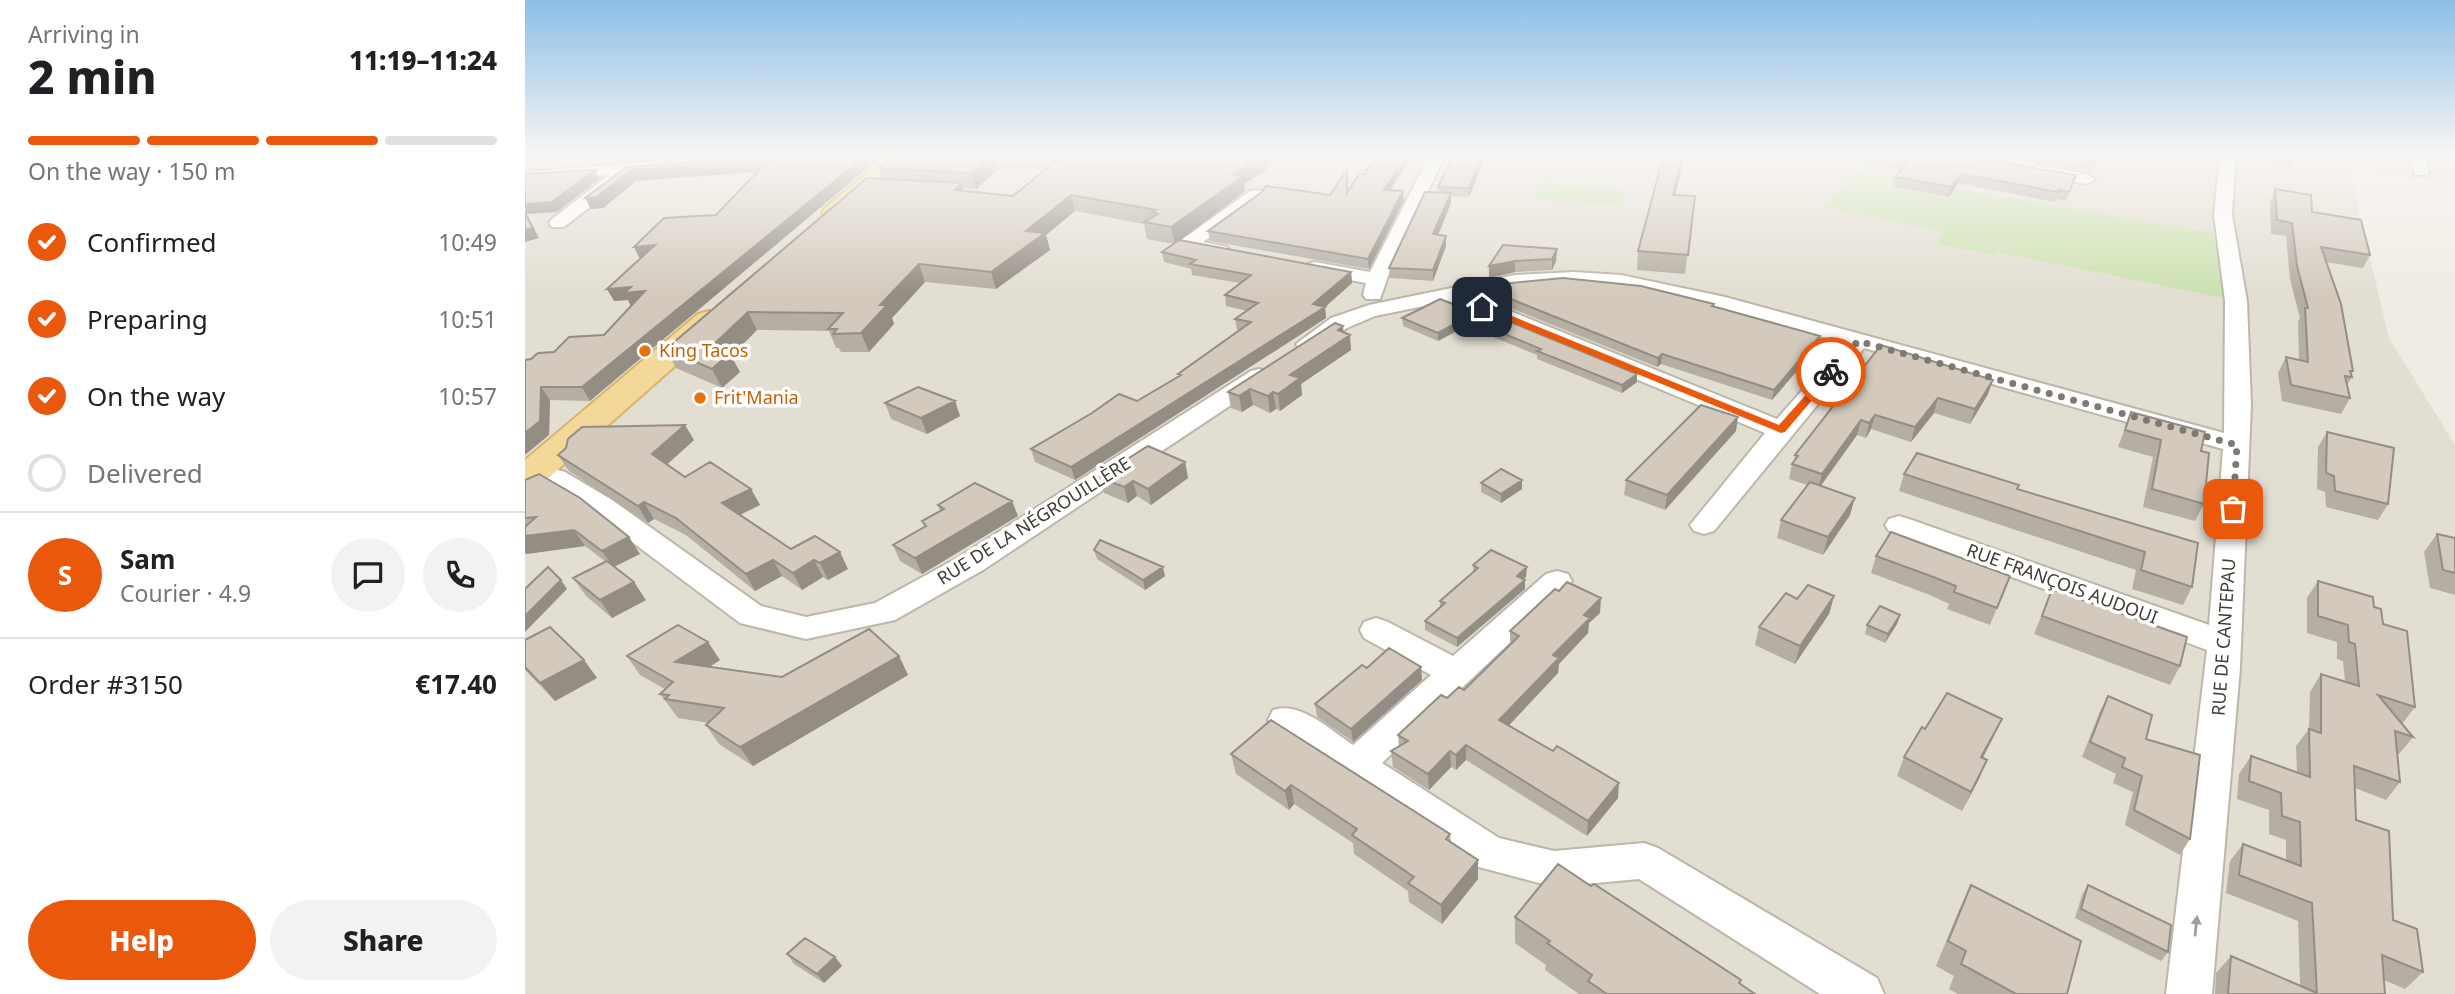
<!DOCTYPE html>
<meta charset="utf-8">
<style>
:root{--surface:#fff;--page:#f2f2f2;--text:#202124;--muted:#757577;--line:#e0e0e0;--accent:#ea580c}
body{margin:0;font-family:"Noto Sans",sans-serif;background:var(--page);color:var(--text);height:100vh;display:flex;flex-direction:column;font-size:26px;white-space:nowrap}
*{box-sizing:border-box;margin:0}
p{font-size:23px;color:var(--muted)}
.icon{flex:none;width:38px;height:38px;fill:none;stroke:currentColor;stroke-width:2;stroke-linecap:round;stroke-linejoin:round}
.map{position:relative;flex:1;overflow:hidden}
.drawer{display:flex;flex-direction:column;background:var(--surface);width:525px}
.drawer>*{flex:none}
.pin{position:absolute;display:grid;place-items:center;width:60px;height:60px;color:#fff;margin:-30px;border-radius:14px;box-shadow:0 4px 10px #0006}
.courier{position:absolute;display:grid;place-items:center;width:70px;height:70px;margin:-35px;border:5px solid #ea580c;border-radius:50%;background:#fff;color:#222;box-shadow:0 2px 9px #0007}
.headline em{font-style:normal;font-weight:800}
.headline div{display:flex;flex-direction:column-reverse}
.headline{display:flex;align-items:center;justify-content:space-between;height:119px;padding:0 28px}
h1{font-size:46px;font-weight:800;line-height:52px}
.bar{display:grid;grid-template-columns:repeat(4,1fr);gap:10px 7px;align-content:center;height:84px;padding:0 28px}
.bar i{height:9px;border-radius:5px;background:var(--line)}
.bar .selected{background:var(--accent)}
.bar p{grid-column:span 4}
.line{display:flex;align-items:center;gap:18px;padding:0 28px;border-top:2px solid var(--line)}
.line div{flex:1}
.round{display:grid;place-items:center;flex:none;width:74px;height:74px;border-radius:37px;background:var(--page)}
ol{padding:0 28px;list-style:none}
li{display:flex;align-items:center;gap:21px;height:77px}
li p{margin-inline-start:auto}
li .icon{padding:7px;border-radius:50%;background:var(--accent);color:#fff;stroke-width:4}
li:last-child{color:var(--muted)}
li i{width:38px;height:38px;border:4px solid var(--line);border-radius:50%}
.cta{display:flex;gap:14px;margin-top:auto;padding:14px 28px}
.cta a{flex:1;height:80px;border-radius:42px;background:var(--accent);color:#fff;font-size:28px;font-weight:800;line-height:80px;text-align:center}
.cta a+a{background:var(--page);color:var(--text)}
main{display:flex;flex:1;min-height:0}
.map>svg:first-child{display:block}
</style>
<main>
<section class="drawer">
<div class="headline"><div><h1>2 min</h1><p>Arriving in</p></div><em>11:19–11:24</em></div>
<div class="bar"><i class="selected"></i><i class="selected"></i><i class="selected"></i><i></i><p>On the way · 150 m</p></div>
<ol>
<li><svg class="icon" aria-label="check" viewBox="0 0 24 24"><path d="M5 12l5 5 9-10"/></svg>Confirmed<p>10:49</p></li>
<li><svg class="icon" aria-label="check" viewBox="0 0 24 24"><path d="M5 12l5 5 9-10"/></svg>Preparing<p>10:51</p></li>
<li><svg class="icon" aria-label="check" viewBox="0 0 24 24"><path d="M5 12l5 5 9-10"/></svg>On the way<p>10:57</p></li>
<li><i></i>Delivered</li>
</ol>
<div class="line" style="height:126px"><b class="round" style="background:var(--accent);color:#fff">S</b><div><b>Sam</b><p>Courier · 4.9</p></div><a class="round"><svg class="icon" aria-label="chat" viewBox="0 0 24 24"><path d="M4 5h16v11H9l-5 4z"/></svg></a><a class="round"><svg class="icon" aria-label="phone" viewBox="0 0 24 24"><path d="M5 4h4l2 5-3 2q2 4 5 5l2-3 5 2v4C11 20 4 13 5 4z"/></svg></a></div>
<div class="line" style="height:91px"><div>Order #3150</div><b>€17.40</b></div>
<div class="cta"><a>Help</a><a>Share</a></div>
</section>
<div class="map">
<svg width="1930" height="994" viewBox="0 0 1930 994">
<rect width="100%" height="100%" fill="#f0ece4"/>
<path fill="#e3ded2" d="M0,154h1930v30l-106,-14 40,168 66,107v549h-1930z"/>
<path fill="#cce1b0" d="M1328,171l360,62 11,65 -227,-46 -2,3 -58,-11 7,-12 -121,-25z
M1018,183l84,7 -6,16 -86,-7z"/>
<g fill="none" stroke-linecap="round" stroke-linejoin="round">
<g stroke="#bdb6aa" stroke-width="4">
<path id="street" d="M905,154h16l-54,111 -12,34h-14l-3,-4 3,-12 -58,-11 -3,-4 3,-4 7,-2 55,10z
M1405,154h35l42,8 8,-8h18l-17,16 -6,2 -72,-13z
M1695,154h16l-4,61 15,86 4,104 -11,263 -28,326h-46l41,-344 -318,-119 -4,-6 4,-6 10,-3 10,3 300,106 14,-176 -359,-101 -150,183 -10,3 -10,-3 -4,-6 75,-92 -316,-132 -74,15 -28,12 -32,21h-16l-3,-5 35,-26 38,-13 146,-30 59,-3 47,3 104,22 499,136 1,-132 -11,-86zM1049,284c93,6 181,34 270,59l-67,76 -304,-123 42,-9z
M1884,154h16l4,18 -2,3h-12z
M136,161l6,2 2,3 -2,3 -46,5 3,4 -2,4 -58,45h-12l-3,-4 3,-4 57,-44 -84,7v-10z
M1512,166l50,8 8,5 -8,5 -56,-10 -2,-3 2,-3z
M731,190l6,1 3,4 -3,4 -59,43 24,5 3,4 -3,4 -7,2 -40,-8 -3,-4 3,-4 70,-50z
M734,369l8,2 4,5 -4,5 -284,189 -88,50 -89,19 -66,-16 -148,-111 -47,-28 -20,-7v-12l8,-2 32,9 47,28 149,106 45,11 69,-14 86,-47 290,-185z
M1032,571l11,3 4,7 -4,7 -186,175 117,75 55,13 90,-8 14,5 219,130 7,16h-64l-181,-115 -85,8 -79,-21 -202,-136 -5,-10 5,-10c28,-9 57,20 80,35l78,-70 -67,-37 -4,-8 4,-8 12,-4 12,4 65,34 93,-82z"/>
</g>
<g stroke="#d7b46b" stroke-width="4">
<path id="primary" d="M364,154h24l-70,64 -9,2 -9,-2 -3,-5 3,-5z
M184,311l11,3 4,6 -4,6 -182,161 -13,3v-30l173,-146z"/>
</g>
<use href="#street" fill="#fff" fill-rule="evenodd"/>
<use href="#primary" fill="#f4d899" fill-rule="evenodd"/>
</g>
<path fill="#b5aea3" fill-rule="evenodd" d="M287,154l-222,247 -40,-1 -1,35 -18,-76 23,-7 50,-17 27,-29 -3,-6 -14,1 26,-42 76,-44 40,-41h-4l-1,-2 -115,9 -33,27 -12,1 36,-42z
M370,154h378l-6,15 -23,15 1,7 -65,49 171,32 1,11 -27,24 1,11 -251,162 -40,-18 -4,-13 106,-48 42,-24 -1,-3 61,-43 -2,-1 -2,-11 12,-8 -21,-5 -1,-11 15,-12 -48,-8 -1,-6 -27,-7 -2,-10 12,-8 -27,-5 -3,-15 -69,-13 -29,24 4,15 -54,39 -71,-7 -33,36 2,6 -25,28h-28l-2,-4h-3l-7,-17 -72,-1 -26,26 9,16 -18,16 -46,-20 -10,-19 216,-170 -4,-11zM522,168l-34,28 -50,-5v-3l13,1 22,-20z
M854,154h49l-2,2 -13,-1 -23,35 14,10 -35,69 -159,-28 -2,-10 122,-36 18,-16v13l16,-18z
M922,154h39l-17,43 -18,-1v7l-13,32 8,11 -13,35 -43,-3 -1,-10 50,-75 -1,-6 14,-29 -5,-1z
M1139,154h21l-10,41 20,1 -10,78 -48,-4 1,-19z
M1311,154h113l127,21 -10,26 -10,-2 -1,3 -97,-19 -9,14 -56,-11 2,-9 6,-7 -59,-10 1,-5z
M1454,154h33l-6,5z
M1506,154h71l-11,17 -62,-9z
M1737,154h32v6l-3,6 -24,-3v-3l-5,-1z
M1750,189l37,23 58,43 -7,13 -37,-6 27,109 -2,3 1,3 -5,8 3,13 -9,16 -59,-13 -4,-28 8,-16 13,3 -1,-38 2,-4 -10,-39 -4,-43 -15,-2 -1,-32z
M1032,249l-1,12 -4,9 -37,2 -26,6v-12z
M975,284l214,22 104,40 -46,54 -111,-36 -4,3 -154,-62v-8l-3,-4z
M915,299l197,83 -15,11 -85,-34v-4l-71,-29 -28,15 -35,-15 -1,-8z
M819,332l7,18 -50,34 1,11 -22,16 -4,-2 -6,4 -17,-8 -11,7 -11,-4 -3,-16z
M1356,345l107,49 -18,30 -36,-11 -23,29 -40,-13 -5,9 -9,-3 -36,51 29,29 -27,40 -46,-17 4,-18 26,-35 -18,-6 3,-15 2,-3 1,-6z
M430,401l5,15 -33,18 -36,-15 -6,-16z
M1606,412l70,39 3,53 -9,17 -52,-14 10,-50 -35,-10z
M1211,431l-71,79 -41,-15 2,-15z
M1802,432l61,72 -10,16 -52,-13 -1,-15 -8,-3 1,-42z
M169,440l-27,24 18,13 66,12 9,16 -20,10 51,34 57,20 -20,11 -5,-3 -21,13 -20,-14 -27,15 -69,-56 -32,-16 -6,4 -79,-52 -11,-16z
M660,462l3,16 -37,27 -14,-9 -9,7 -24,-10 -5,-16z
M1379,474l113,15 181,54 -6,44 -9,18 -51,-16 4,-19 -237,-79z
M0,480l115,74 -26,13 32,33 -34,18 -26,-22 -13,-18 33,-16 -21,-16 -59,8 -1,-1z
M956,483l41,6 -21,14 -20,-11z
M413,505l80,11 -96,58 -22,-13 -7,-16 32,-18 -3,-6 18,-10z
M1912,534l18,4v57l-25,-7 -6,-36z
M569,550l71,26 -20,14 -48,-31z
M1351,556l134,20 -20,49 -43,-16 2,-5 -19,-9 -59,-22z
M948,565l53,12 -3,2 2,1v9l-68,58 -32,-17v-9l15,-14v-6l33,-29z
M1793,581l56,26 9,17 32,83 -13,17 11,13 -14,17h-2l3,28 -14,18 -31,-12 1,32 37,100 30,52 -18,17 -21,-9 1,14h-170l1,-21 15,-17 69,29 -2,-64 -72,-28 4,-32 13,-17 43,17v-21l-17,-6v-24l-32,-11 2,-25 12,-18 46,17 -1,-27 13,-17 1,-37 11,-18 24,7 -2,-20 -6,-2v-17l-30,-9v-35z
M1527,589l128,77 -10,19 -136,-51z
M1309,596l-5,18 -34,50 -40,-19 4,-18 38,-28z
M1075,613l-11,10 -1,10 -29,31 -1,9 -50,53 110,72 -31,38 -121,-76 -10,10 -5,-3 -22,23 -36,-23 -2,-16 8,-4 -1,-12 49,-37 17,-8 46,-44v-15z
M1375,615l-3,9 -12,19 -20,-9 2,-9z
M0,640l59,20 13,18 -42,23 -30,-31z
M102,656l93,4 -11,7 73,10 117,-21 9,19 -155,91 -34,-22 -13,-19 3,-2 -31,-5 -18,-24 5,-5 -25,-14z
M896,667l1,13 -69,62 -36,-25 -2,-13 52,-36z
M1583,696l38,43 44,100 -10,16 -55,-30 8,-33 -20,-9 3,-9 -34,-17 18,-46z
M1477,719l-19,39 4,2 -25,51 -65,-35 7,-19 21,-28z
M706,754l219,80 1,8 27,18v19l-36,45 -33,-22 -1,-11 -54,-37 -1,-11 -59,-39 -5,6 -53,-36z
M1446,885l96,109h-109l-9,-5 5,-13 -18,-10 23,-56z
M1563,885l80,67 -7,9 -86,-43 7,-23z
M990,917l225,67 15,10h-176l-34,-24 1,-5 -31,-22z
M262,954l48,3 7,9 -18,17 -30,-19z"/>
<path fill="#948d84" d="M135,154h87l-85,6z
M343,154h16l-294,247 -8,-14z
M469,154l4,15 -22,20 -5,-16z
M740,154h8l-6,15 -23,15 1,7 -70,53 -4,-17 62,-53z
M883,154h5v1l-29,44v-9z
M958,154h3l-17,43v-9z
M1158,154h2l-14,59 2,-18z
M1574,154h3l-11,17 3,-10z
M225,161l-3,2 4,9 -115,9 -33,27 -12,1 -6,-11 46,-28z
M70,170l4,9 -42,33 -31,2 13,24 -14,4v-38z
M1436,174l-3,9 -9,14 2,-10z
M436,183l5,16 -11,-9z
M878,191l1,9 -35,69 -1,-10z
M926,193v10l-17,42 -1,-11z
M546,195l4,16 -29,24 4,15 -54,39 -5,-17 35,-41z
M921,236v10l-13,35v-11z
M130,245l-15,14 -6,-12z
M1032,249l-1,12 -4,9v-11z
M990,261v11l-26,6v-12z
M394,264l6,18 -33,36 2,6 -25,28 -8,-19 19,-28z
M826,272l1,11 -27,24 1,11 -251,162 -4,-13 242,-163z
M106,287l14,4 -14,15 -3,-6 -14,1 -7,-12z
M223,312l9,18 -26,26 9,16 -18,16 -10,-19 2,-25z
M950,313l-9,5v8l-28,15v-8z
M818,326l1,12 6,-3 1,15 -50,34 1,11 -22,16 -2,-17 12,-19 48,-45z
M1295,336l-2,10 -46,54 2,-10z
M1137,354l-1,10 -4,3 1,-9z
M1112,374v8l-15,11v-8z
M1468,380l-5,14 -18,30 5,-15z
M16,387l9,13 -1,35 -24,20v-22z
M725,389l3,16 -11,7 -3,-16z
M748,392l3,17 -6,4 -2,-17z
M1413,398l-4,15 -23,29 4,-15z
M430,401l5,15 -33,18 -6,-16z
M1350,415l-4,14 -5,9 3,-15z
M1213,417l-2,14 -71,79 2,-15z
M1336,420l-4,15 -39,54 4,-15z
M160,425l9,15 -33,30 -9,-16z
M660,462l3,16 -37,27 -3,-16z
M997,480v9l-21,14v-9z
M608,481l4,15 -9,7 -4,-16z
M226,489l9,16 -29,14 -9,-16z
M1330,498l-5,17 -27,40 5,-18z
M487,501l6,15 -96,58 -7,-16z
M119,502l10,17 -6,4 -10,-17z
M49,530l11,16 -59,8 -1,-1v-17z
M104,537l11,17 -27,13 -11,-16z
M315,552l8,17 -20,11 -8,-17z
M248,560l9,16 -27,15 -9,-17z
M289,560l9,17 -21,13 -9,-17z
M638,567l2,9 -20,14 -2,-10z
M1002,567l-1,10 -9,8v-9z
M36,580l6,9 -42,43v-16z
M1000,580v9l-68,58v-9z
M109,582l12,18 -34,18 -12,-18z
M1309,596l-5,18 -34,50 5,-18z
M1076,598l-1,15 -11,10 -1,10 -29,31 -1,9 -59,63v-16l54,-65 31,-40z
M1375,615l-3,9 -12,19 3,-9z
M183,642l12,18 -32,21 -13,-19z
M374,656l9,19 -155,91 -13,-19z
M59,660l13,18 -42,23 -15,-18z
M896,667l1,13 -69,62 -2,-13z
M1477,719l-9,19 -20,38 8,-19z
M941,745v15l-10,10v-15z
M925,751l1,16 -22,23 -1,-16z
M1462,760l-8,19 -17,32 9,-19z
M1094,783l-1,15 -31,38 1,-15z
M766,785l3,19 -5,6 -4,-19z
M953,860v19l-36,45 -1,-19z
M310,957l7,9 -18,17 -7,-9z"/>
<path fill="#d3cabd" stroke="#948d84" stroke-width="2" d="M287,154h56l-286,233h-41l-1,34 -15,12v-73l6,-1 7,-6 16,-1 15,-15 35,-2 41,-44 -21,2 7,-6 -24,2 48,-44 -21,2 30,-29 52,-3 50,-52h-19l3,-2 -119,9 -34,27 -12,1 42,-31z
M370,154h98l-22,19 -93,-5z
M540,154h200l-32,20 10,2 -72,51 -27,-5 14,-8 -6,-2 4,-2 -85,-15 -45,36 19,2 -54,39 -72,-8 -39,41h7l-26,28 -28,1 4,-5h-9l15,-16 -95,-1 -34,32 16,9 -18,16 -46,-20 201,-171 94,5 -6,7 58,6z
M854,154h29l-24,36 19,1 -35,68 -160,-28 54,-39 4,-6 64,9 17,-25v23l12,-19h5z
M929,154h29l-14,34 -31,-1z
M1139,154h19l-10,41 22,1 -7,59 -50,-4z
M1337,154h87l127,21 -7,17 -10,-2 -1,2 -97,-18 -10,13 -56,-10 12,-15z
M1513,154h61l-5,7z
M1745,154h24v6l-24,-4z
M70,170l-43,32 -27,2v-30z
M1750,189l36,6 1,17 49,8 9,35 -49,-8 20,57 12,67h-3l2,6 -7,-1 5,22 -59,-13 -5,-28 22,5 -3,-54h3l-11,-42 -5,-43 -15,-3z
M900,192l26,1 -18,41 13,2 -13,34 -44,-2z
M0,213l8,15 -8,2z
M654,240l172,32 -38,32 12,3 -254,160 -40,-18 61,-36 27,-19 18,7 44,-26 -3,-1 73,-52 -16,-3 23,-16 -33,-8 26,-20 -61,-11 6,-4 -34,-8z
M978,245l54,4 -5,10 -37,2 -26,5z
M1038,278l78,8 73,18 -2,2 108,30 -46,54 -112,-36 -4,4 -155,-62 4,-2 -7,-10z
M915,299l35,14 -37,20 -36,-15z
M956,310l156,64 -15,11 -85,-34 4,-2 -75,-31z
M810,323l8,3 -5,4 12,5 -60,40 10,3 -22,16 -5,-2 -5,4 -18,-7 -11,7 -11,-4z
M1356,345l112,35 -18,29 -37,-11 -23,29 -40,-12 -6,8 -8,-3 -39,54 -30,-10 6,-8 -3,-1z
M393,387l37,14 -34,17 -36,-15z
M1176,405l37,12 -71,78 -41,-15z
M1606,412l74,20 -4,19 8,2 -5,51 -52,-15 9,-49 -36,-10z
M160,425l-33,29 33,23 25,-15 41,27 -29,14 69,46 24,-13 25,16 -20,11 -6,-3 -21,13 -20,-13 -27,14 -70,-56 -32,-16 -6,4 -80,-51 8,-7 2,-9 14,-12z
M1802,432l67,16 -6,56 -53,-13 -1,-15 -8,-3z
M623,446l37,16 -37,27 -15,-8 -9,6 -25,-10z
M1392,453l102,32 -2,4 181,54 -6,44 -51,-17 4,-18 -241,-78z
M976,469l21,11 -21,14 -20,-11z
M14,474l41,24 49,39 -27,14 -28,-21 -49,6v-9l11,-10 -11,1v-38z
M1285,482l45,16 -27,39 -47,-17z
M450,483l37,18 -97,57 -22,-13 33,-19 -4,-5 22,-12 -6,-4z
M1366,532l119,44 -13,32 -43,-16 2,-6 -20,-8 -60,-22z
M1912,534l18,4v35l-12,-3z
M575,540l63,27 -20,13 -49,-30z
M966,550l36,17 -10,9 8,4 -68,58 -32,-17 20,-18 -5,-2 38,-33 -5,-3z
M82,561l27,21 -34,18 -27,-22z
M23,567l13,13 -36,36v-27z
M1793,581l55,16 1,10 7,2 2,15 24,7 8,76 -37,-12 35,42 -18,-6 5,51 -46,-16 2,54 33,11 4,89 24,9 6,43 -41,-17 3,39h-68l-5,-91 -73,-28 4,-31 58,22 -1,-44 -18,-6 -1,-23 -32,-12 2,-25 59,21 -1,-48 12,4v-59l38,12 -4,-42 -6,-2 -1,-17 -30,-9z
M1042,582l34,16 -17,17 6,3 -37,37 6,3 -60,62 54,31 4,-5 62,37 -31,38 -122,-76 -10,10 -6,-4 -22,23 -37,-23 17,-10 -10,-6 43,-40 6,3 12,-11 5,3 55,-54 -9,-5 45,-42 4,2z
M1283,585l26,11 -34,50 -41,-19 27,-34 11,6z
M1527,589l135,48 -7,29 -138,-50z
M1355,606l20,9 -12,19 -21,-9z
M153,625l30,17 -33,20 107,15 87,-48 30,27 -159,91 -34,-22 18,-17 -59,-9 4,-4 -9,-1 13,-12 -46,-26z
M25,627l34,33 -44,23 -15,-16v-27z
M864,648l32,19 -70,62 -36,-25 47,-39 5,3z
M1422,693l55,26 -21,38 6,3 -16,32 -67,-35 18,-30 3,2z
M1583,696l44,19 -6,24 54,16 -10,84 -56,-29 8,-34 -20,-9 3,-9 -35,-16z
M746,720l179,114 -4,5 32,21 -37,45 -33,-22 6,-6 -62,-42 5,-6 -66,-44 -6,6 -54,-37z
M1033,864l33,22 3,-2 147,96 -2,3 16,11h-148l-19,-13 4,-6 -45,-32 3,-2 -35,-24z
M1446,885l110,56 -14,53h-51l-55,-30 5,-13 -18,-10z
M1563,885l83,40 -3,27 -87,-43z
M280,938l30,19 -18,17 -30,-20z
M1706,956l86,37v1h-89z"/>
<defs><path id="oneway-solid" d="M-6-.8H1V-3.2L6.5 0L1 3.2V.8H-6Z" transform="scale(1.75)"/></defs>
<use fill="#a09e9a" href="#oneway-solid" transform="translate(1671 926) rotate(-84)"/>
<linearGradient id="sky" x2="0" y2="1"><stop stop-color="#8dbee8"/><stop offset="0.53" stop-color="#f8f6f3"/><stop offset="1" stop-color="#f8f6f3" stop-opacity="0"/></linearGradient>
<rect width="1930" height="293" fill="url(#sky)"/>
<path fill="#ea580c" d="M954,305h6l294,120 49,-55 8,2 -51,60 -4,1 -302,-124z"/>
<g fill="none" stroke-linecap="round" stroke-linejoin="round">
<path stroke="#7e7a72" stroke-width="7" stroke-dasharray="0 12.6" d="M1306,372l27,-31 379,104 -4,64"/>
</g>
<g fill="#e8710a" stroke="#fff" stroke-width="2.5">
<circle cx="120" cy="351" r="7"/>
<circle cx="175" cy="398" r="7"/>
</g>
<g text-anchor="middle" stroke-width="7" stroke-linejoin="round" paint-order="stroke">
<g font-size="18" fill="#c56008" stroke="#fff" text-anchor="start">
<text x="134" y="357">King Tacos</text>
<text x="189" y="404">Frit'Mania</text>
</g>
<g font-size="18" fill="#413c34" stroke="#fff">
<text transform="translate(509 521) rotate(-32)" y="6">RUE DE LA NÉGROUILLÈRE</text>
<text transform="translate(1537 584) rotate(20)" y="6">RUE FRANÇOIS AUDOUI</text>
<text transform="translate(1699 637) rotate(-86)" y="6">RUE DE CANTEPAU</text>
</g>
</g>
</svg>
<div class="pin" style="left:1708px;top:509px;background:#ea580c"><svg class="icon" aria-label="bag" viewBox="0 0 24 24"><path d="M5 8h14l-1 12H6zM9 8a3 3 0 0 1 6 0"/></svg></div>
<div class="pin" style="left:957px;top:307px;background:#1f2937"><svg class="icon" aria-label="home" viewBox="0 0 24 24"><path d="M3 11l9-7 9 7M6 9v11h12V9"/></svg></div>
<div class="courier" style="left:1306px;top:372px"><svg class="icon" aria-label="bike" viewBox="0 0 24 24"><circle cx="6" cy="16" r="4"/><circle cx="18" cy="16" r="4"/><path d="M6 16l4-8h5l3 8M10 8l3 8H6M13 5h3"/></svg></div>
</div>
</main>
